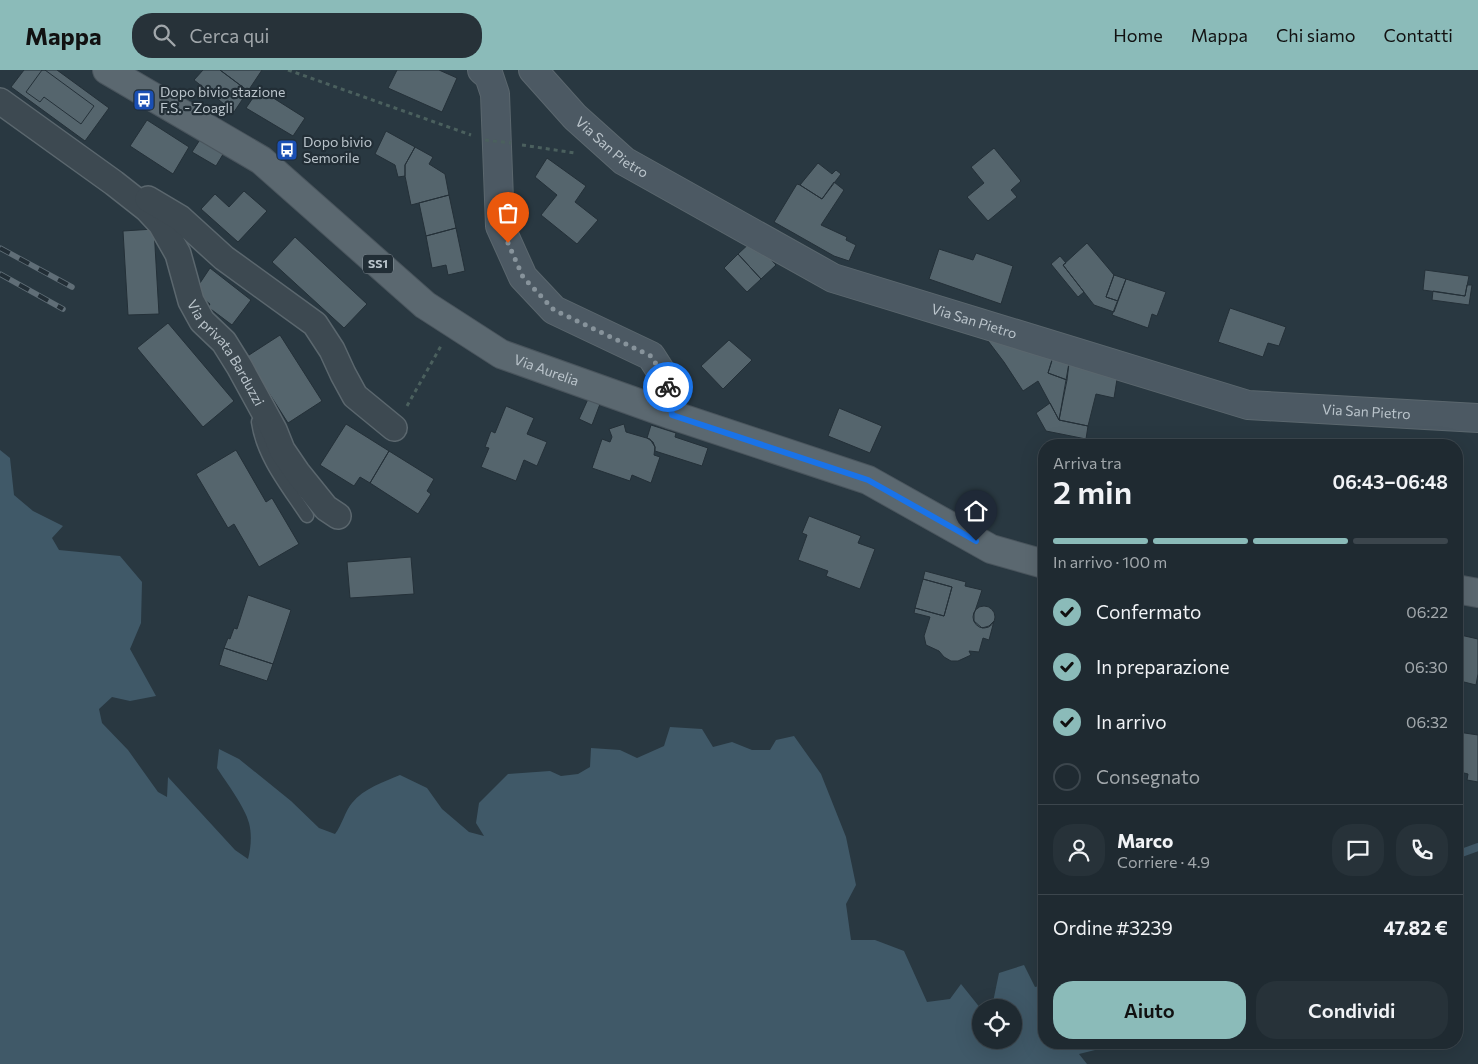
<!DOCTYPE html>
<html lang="it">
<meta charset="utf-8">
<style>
:root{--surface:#1f2a31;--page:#273239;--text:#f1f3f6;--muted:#a1a7ab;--line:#3c464d;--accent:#8bbbb9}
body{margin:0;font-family:Commissioner,sans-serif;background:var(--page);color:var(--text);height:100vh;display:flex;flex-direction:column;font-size:19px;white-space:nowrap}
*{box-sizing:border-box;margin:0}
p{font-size:16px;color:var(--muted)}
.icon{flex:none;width:28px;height:28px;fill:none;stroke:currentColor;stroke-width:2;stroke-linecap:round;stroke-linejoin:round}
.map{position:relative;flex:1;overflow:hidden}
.side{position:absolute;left:1038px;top:369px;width:425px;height:610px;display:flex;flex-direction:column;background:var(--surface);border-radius:20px;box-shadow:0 5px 20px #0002,0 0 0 1px var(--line)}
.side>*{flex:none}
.tools{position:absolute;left:972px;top:929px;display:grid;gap:10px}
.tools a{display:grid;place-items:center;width:50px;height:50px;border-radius:50%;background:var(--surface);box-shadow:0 5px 20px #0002,0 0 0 1px var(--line);font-size:25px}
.pin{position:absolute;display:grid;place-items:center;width:42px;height:42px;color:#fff;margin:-51px -21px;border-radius:50% 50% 50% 0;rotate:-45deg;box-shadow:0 0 5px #0007}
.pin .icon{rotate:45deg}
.courier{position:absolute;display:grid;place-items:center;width:50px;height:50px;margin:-25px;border:4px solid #1a73e8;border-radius:50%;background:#fff;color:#222;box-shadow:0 1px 6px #0007}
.overview em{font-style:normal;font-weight:600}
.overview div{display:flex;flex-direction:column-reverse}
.overview{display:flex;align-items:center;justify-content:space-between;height:85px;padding:0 15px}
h1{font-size:32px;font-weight:600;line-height:38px}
.bar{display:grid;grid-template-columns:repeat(4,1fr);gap:8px 5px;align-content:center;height:60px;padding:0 15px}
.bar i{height:6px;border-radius:4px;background:var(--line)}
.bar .on{background:var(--accent)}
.bar p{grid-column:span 4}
.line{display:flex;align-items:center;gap:12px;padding:0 15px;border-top:1px solid var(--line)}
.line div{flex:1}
.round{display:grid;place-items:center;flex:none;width:52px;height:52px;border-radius:20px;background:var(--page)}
ol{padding:0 15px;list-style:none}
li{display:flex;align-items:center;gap:15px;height:55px}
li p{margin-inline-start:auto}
li .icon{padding:5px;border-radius:50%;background:var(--accent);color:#111;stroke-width:4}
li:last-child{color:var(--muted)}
li i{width:28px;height:28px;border:2px solid var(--line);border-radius:50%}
.primary-button{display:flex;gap:10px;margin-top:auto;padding:10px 15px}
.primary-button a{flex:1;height:58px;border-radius:20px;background:var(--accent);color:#111;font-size:20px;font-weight:600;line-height:58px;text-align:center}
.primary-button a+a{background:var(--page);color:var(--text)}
header{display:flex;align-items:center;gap:30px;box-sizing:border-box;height:70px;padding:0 25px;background:var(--accent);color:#111}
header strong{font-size:24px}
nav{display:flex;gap:28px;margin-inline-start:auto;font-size:18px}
.search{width:350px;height:45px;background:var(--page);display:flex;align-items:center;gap:12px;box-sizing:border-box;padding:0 18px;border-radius:20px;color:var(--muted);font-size:19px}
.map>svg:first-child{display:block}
</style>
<header>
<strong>Mappa</strong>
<div class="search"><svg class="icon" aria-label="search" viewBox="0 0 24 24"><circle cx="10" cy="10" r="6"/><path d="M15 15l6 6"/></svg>Cerca qui</div>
<nav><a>Home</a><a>Mappa</a><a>Chi siamo</a><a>Contatti</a></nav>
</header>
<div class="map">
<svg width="1478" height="994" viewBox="0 0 1478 994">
<rect width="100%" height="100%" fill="#293841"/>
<path fill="#405968" d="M0,380l10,8 4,37 19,16 30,15 -11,12 7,12 61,6 22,26 -1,41 -11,26 26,47 -26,5 -18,-4 -13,12 3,14 26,27 30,42 9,5 1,-20 67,73 13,9c3,-11 4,-25 1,-36 -4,-16 -23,-41 -32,-55l2,-19 20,10 52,42 28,27 16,6c7,-9 10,-23 17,-31 12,-15 32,-21 48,-28l27,13 15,21 27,23 15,4 -8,-13 3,-20 29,-29 42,-3 11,5 17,-2 12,-7 1,-19 29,2 17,8 27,-12 6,-19 32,2 11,18 19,-5 20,8h18l6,-10 18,-4 27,38 25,63 10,48 -10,19 5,36h24l29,11 23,51 23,-3 11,-15 20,25v31h33v-32l-22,-1 7,-34 25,-8 11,22 9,-2v57l57,1 2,5 -24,6 8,10h-1087z"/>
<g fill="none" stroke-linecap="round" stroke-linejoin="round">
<path stroke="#405968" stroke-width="8" d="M1456,785l22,-8"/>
</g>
<path fill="#55656d" stroke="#243038" d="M24,0h33l52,38 -24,33 -74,-54z
M42,0h3l49,36 -13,18 -37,-27 -4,5 -14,-10z
M203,0h17l28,21 -14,21 -40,-32z
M220,0h42l-14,21z
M397,0h42l18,8 -15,34 -54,-24z
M259,19l46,29 -12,18 -47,-28z
M147,50l42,27 -16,27 -43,-28z
M386,61l29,16 -10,18v11l-7,1 -3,-12 -20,-11z
M201,68l24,13 -9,15 -24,-14z
M415,77l18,10 -4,7 16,10 4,21 -38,10 -6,-29v-11z
M994,78l27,33 -10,9 6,7 -29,24 -21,-24 17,-14 -13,-16z
M547,88l39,28 -11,16 23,18 -21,24 -36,-29 16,-20 -22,-18z
M818,93l14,11 4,-4 5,4 -19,25 -22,-14z
M834,112l10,8 -23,35 26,12 -1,3 10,5 -7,16 -15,-5 -60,-34 23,-38 3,1 22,14z
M244,121l23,20 -29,31 -37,-33 14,-15 14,13z
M449,125l7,33 -30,8 -7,-33z
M456,158l9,43 -17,4 -2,-10 -14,3 -6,-32z
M154,159l5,85 -31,1 -5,-84z
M295,167l72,67 -23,24 -72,-66z
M753,170l23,25 -15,14 -23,-25z
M1087,173l27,32 -8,22 12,4 -4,11 -20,-7 -31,-40z
M939,179l34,11 3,-7 37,13 -12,38 -72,-25z
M738,184l23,25 -14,13 -23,-24z
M1060,186l6,7 -3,2 21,27 -6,5 -27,-33z
M210,198l41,32 -19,25 -24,-18 2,-3 -11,-8 -1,-10z
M1425,200l44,6 -4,20 -42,-6z
M1114,205l12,4 -8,22 -12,-4z
M1126,209l40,13 -9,24 -5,-2 -4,14 -36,-13z
M1467,215h5l-3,20 -37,-5 1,-9 32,5z
M1230,238l56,19 -7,19 -11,-3 -5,14 -45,-15z
M168,253l66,78 -31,26 -66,-79z
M280,265l42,66 -34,22 -42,-66z
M985,267l68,20 -5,16 19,7 -8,40 -21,-39 -15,10 -19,-29z
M729,270l23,20 -29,29 -22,-23z
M1053,287l16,6 -2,17 -19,-7z
M1069,293l49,10 -4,25 -18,-4 -8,32 -29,-6z
M588,329l12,5 -8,21 -13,-6z
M1050,333l9,17 29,6 -2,13 -40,-8 -10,-18z
M506,336l28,12 -7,16 20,8 -10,24 -13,-6 -8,21 -35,-14 8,-19 -4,-1 6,-16 4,2z
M839,338l43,18 -12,27 -42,-17z
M346,354l43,27 -19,32 -10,-6 -6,9 -34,-21z
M624,354l2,8 24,7 5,8 -1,8 6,2 -9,26 -19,-8 -2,6 -38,-13 10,-29 8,3 2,-5 -3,-8z
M651,355l25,8 -1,4 33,11 -6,18 -47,-15v-4l-2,-5 -6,-4z
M236,380l30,52 6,-4 27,46 -40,23 -25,-43 -6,4 -32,-54z
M389,381l45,28 -7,12 4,3 -13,20 -48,-31z
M809,446l52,20 -3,7 17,6 -15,40 -34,-13 2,-5 -30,-11 9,-25 -5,-2z
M411,487l3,37 -64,4 -3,-36z
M925,501l41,11 -1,4 17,4 -8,24v7l8,7 7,-2 5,-5 -5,19 -6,-2 -4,14 -10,-1 2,4 -13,6h-7l-7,-4 -5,-6 -13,-6 -2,-9 6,-19 -16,-4 1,-5 29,8 8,-29 -29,-8z
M923,509l29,8 -8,29 -29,-8z
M248,525l43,15 -18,54 -49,-16 4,-10 2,1 4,-11 3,1z
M973 547a11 11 0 1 1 22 0a11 11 0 1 1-22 0Z
M1456,564l22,5v35l-2,11 -20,-5z
M224,578l49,16 -6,17 -48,-16z
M1458,662l20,3v47l-11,-2 1,-6 -12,-3v-31z"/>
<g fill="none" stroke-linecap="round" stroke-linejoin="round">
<g stroke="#5b676e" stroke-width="15">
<path id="lane" d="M266,345l-8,7c5,35 30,65 49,94"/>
</g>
<g stroke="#5b676e" stroke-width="28">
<g id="street">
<path id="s1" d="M0,31l114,82 33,26 14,15 17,30 13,47 11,20 22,21 15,24 35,64 8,20 15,22 29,36 12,8"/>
<path d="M148,129l32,19 44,40 91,66 17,26 11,24 12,22 39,32"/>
</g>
</g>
<g stroke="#5b676e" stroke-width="30">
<g id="secondary">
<path d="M482,0l7,6 6,18 5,132 23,51 31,33 97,46 16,25 5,34"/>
<path id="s2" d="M533,0l42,47 49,44 209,117 415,127 230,13"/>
</g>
</g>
<g stroke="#4a555d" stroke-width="30">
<g id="primary">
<path id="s3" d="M107,0l154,90 164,145 76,49 171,61 196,65 123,69 53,15"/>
<path d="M1456,519l22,4"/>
</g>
</g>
<path stroke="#4b605e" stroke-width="3" stroke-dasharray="4 4" stroke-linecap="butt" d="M288,0l183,65
M522,75l53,8
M407,336l34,-60"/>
<use href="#lane" stroke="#3d4951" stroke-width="12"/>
<use href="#street" stroke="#3d4951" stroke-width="25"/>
<use href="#secondary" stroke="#4c5963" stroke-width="28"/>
<use href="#primary" stroke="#5b6870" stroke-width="28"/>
<g stroke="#606e77" stroke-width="5.5">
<path id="rail" d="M0,178l72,39
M0,204l63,35"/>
</g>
<use href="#rail" stroke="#222e36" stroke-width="4" stroke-dasharray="11" stroke-linecap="butt"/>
<path stroke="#4b605e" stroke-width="3" stroke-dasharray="4 4" stroke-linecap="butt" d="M485,70l26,3"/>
</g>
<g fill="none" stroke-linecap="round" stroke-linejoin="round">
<path stroke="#87939b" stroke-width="5" stroke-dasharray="0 9" d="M508,173l15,34 31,33 97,46 16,25 1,6"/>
<path stroke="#1a73e8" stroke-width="6" d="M668,317l4,28 196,65 108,61"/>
</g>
<defs>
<g id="bus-square" transform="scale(1.125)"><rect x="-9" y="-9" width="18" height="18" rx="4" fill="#1a4fb4" stroke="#222e36"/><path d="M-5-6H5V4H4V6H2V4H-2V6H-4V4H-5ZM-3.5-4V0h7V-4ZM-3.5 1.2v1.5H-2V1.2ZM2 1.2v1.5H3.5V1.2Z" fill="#fff"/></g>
</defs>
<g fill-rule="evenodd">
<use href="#bus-square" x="144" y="30"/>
<use href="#bus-square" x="287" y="80"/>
</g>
<g text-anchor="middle" stroke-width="4.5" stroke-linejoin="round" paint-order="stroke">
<rect fill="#222e36" stroke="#8c979e" stroke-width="1" x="363" y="184.5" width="30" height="19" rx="4"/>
<g font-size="12" font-weight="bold" fill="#bac4cb">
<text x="378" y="198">SS1</text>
</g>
<g font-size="14" fill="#bac4cb" stroke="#222e36" text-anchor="start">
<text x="160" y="27">Dopo bivio stazione<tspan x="160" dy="16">F.S. - Zoagli</tspan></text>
<text x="303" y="77">Dopo bivio<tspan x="303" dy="16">Semorile</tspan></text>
</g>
<g font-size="14" fill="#bac4cb" stroke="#222e36">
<text dy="5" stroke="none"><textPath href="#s2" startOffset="111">Via San Pietro</textPath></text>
<text dy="5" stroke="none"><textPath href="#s2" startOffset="516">Via San Pietro</textPath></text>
<text dy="5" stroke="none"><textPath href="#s1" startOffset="349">Via privata Barduzzi</textPath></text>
<text dy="5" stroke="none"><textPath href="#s3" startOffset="536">Via Aurelia</textPath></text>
<text dy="5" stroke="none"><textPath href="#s2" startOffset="921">Via San Pietro</textPath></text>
</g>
</g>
</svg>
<div class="tools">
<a><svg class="icon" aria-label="locate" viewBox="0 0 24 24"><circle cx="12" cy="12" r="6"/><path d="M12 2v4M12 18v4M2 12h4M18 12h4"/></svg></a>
</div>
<div class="pin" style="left:508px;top:173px;background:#ea580c"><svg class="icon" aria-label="bag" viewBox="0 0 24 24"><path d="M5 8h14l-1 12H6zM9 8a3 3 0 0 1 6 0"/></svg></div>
<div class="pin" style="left:976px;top:471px;background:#1f2937"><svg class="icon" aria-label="home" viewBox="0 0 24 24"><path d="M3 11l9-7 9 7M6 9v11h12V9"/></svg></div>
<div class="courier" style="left:668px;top:317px"><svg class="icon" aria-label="bike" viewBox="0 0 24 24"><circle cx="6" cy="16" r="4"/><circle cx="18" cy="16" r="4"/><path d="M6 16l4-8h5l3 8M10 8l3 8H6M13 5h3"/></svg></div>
<section class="side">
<div class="overview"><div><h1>2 min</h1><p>Arriva tra</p></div><em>06:43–06:48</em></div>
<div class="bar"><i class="on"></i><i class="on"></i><i class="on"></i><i></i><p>In arrivo · 100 m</p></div>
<ol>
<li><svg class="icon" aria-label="check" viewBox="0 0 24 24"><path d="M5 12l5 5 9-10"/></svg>Confermato<p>06:22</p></li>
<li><svg class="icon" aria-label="check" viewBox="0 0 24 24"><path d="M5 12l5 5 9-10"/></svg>In preparazione<p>06:30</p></li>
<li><svg class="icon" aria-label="check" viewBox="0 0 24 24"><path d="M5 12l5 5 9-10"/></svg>In arrivo<p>06:32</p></li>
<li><i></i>Consegnato</li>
</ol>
<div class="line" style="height:90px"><a class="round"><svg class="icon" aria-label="person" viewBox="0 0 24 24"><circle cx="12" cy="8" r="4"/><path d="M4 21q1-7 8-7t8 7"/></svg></a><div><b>Marco</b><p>Corriere · 4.9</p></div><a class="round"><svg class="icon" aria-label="chat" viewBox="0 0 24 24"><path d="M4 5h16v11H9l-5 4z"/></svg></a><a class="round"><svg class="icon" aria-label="phone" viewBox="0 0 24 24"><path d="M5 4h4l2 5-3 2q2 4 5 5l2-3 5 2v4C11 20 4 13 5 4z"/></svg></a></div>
<div class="line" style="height:65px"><div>Ordine #3239</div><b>47.82 €</b></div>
<div class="primary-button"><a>Aiuto</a><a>Condividi</a></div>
</section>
</div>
